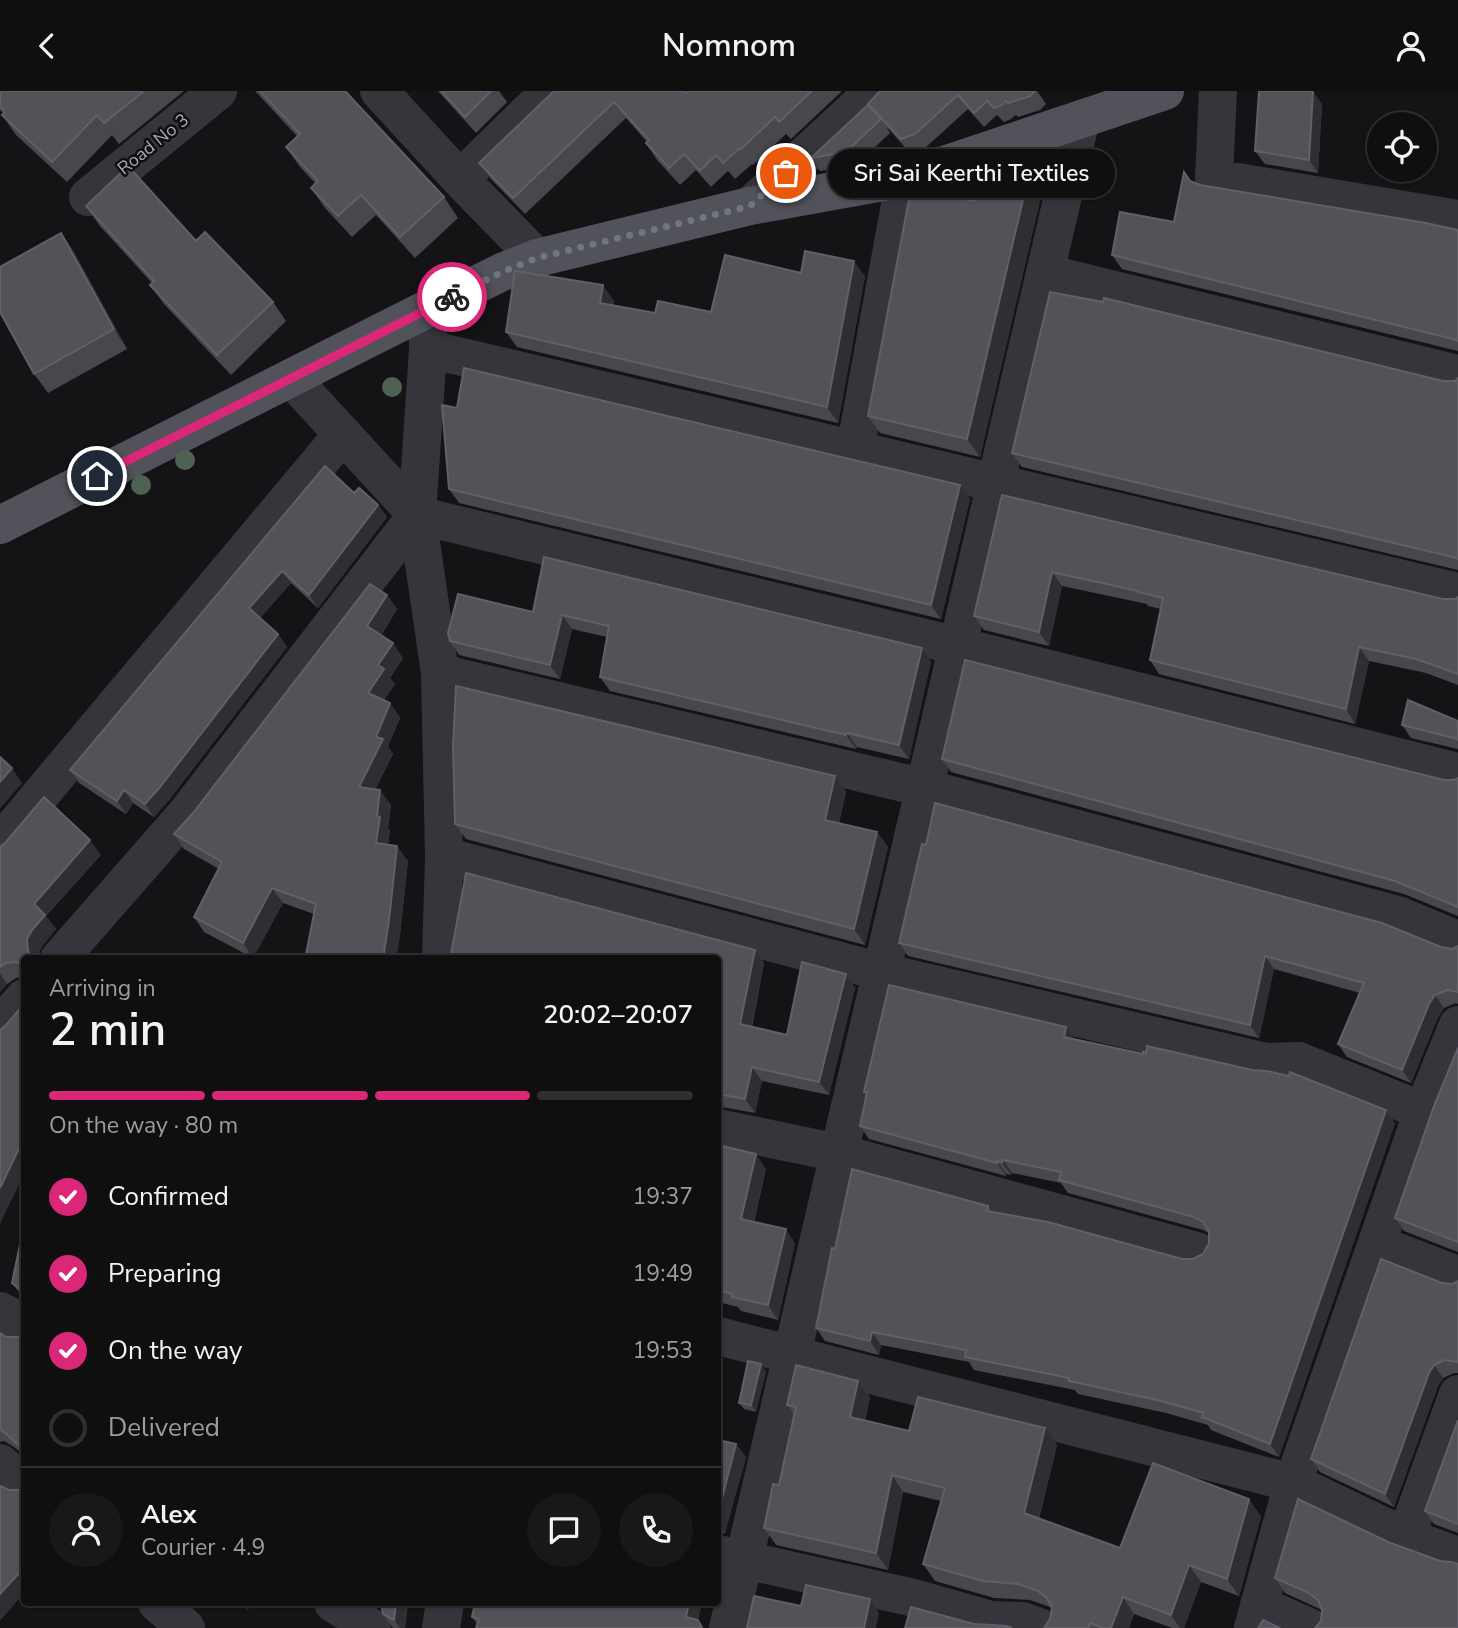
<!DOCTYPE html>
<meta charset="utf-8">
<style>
:root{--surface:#0f0f10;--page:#181819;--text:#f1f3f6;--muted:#9b9c9f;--line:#2f2f30;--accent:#db2777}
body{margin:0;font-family:"Nunito Sans",sans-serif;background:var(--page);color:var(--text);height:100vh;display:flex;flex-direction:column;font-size:26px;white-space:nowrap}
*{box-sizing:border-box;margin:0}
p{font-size:23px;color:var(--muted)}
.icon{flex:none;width:38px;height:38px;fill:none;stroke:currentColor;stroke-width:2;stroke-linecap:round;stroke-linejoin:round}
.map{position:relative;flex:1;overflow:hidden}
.details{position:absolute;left:21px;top:864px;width:700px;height:651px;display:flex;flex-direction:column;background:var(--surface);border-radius:7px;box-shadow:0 2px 5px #0004,0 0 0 2px var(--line)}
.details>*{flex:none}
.tools{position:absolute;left:1367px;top:21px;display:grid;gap:14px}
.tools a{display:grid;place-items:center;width:70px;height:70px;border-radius:50%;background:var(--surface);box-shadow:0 2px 5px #0004,0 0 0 2px var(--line);font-size:35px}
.pin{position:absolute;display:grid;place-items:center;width:60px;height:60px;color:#fff;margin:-30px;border:4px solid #fff;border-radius:50%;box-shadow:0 2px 7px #0007}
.courier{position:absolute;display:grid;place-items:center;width:70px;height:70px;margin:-35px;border:5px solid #db2777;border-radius:50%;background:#fff;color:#222;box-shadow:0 2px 9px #0007}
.bubble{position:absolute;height:49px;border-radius:24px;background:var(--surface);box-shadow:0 2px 5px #0004,0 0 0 2px var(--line);font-size:23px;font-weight:600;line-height:49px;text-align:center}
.head em{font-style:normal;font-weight:600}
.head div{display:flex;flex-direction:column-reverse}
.head{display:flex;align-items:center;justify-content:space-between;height:119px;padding:0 28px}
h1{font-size:46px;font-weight:600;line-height:52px}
.bar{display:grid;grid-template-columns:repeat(4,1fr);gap:10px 7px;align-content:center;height:84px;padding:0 28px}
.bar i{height:9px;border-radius:5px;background:var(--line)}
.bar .current{background:var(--accent)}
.bar p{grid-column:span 4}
.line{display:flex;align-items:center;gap:18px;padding:0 28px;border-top:2px solid var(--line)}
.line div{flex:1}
.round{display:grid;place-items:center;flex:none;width:74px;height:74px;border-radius:37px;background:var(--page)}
ol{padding:0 28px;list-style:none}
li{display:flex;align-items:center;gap:21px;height:77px}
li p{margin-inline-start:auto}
li .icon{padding:7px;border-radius:50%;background:var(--accent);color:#fff;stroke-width:4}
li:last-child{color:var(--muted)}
li i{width:38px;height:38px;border:4px solid var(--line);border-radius:50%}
header{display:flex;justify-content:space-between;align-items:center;height:91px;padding:0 28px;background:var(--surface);font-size:32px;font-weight:600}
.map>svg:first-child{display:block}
</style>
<header><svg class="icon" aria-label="back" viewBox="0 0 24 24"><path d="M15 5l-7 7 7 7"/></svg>Nomnom<svg class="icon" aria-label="person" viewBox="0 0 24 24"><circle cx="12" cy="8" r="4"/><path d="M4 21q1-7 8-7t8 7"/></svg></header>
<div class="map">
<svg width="1458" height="1537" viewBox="0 0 1458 1537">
<rect width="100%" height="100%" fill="#141416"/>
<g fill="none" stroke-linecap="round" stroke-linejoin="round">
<path stroke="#35353b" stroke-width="38" d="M379,0l81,88 77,79
M1218,0l-4,87 244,41
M460,88l90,-88
M88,106l130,-106
M750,115l124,-115
M1045,182l413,101
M428,232v26l-11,166 23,158 4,183 -3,103
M428,258l1030,243
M291,287l126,137 541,131 500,126
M855,359l50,-272
M440,582l485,115 473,127 60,25
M0,752l343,-409
M444,765l438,116 384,90 33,-1 124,50
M59,868l127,-145 231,-299
M0,935l24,-28
M718,1037l121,25 358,98
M1377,1153l81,31
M0,1220l14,7 10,13
M718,1245l575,147 113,54 52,19
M0,1372l24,21
M1406,1446l52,-143
M718,1463l196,44 77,22 32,1 19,7
M157,1512l29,25
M333,1512l39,25
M1259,1514l52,23
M441,1537l4,-25
M728,1537l353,-1509
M1253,1537l40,-145 130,-372 35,-86"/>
<path stroke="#51525a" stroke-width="38" d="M0,434l429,-217 73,-36 35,-14 213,-52 155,-28 260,-87"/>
</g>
<g fill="#4e6252">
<circle cx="392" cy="296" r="10"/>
<circle cx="185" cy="369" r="10"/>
<circle cx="141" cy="394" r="10"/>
</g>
<path fill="#47484e" d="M0,0h184l-65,53 -7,-9 -45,47 -51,-47 -14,-20 1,-2 -3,-3z
M255,0h90l99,106 14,21 -43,40 -39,-43 -24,22 -27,-29 -14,-20 4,-5 -15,-16 -14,-20 11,-11z
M438,0h61l8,11 -31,31z
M554,0l132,2 2,-2h154l-51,48 -5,-5 -33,31 -1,-1 -17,15 -7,-8 -17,16 -15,-17 -16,15 -23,-25 -11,-17 1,-1 -21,-24 -101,96 -34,-35 -12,-16z
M880,0h157l9,13 -6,6 -22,7 -2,-2 -5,4 -7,3 -7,-7 -13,12 -16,-18 -43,39 -15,5 -24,-27 4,7 -34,32 -36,6 -9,-13 57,-53z
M1322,13l-4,69 -53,-9 -10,-13z
M1029,83l13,18 -62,265 -100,-24 -12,-17 107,-215z
M1190,90l10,4 258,45v121l-336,-82 -10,-14 62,-33z
M86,115l110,35 77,61 13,19 -55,54 -67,-71 -14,-19 2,-2 -53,-58z
M61,142l13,19 53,97 -79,44 -14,-19z
M801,182l64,3 -27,147 -321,-76 -11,-15 108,-31 -1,5 42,7 56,-1z
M1458,287v192l-436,-103 -10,-14 431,-72h12z
M960,394l10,14 -29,120 -482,-116 -10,-14z
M354,402l24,12 9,12 -69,91 -27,-25 -31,35 18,16 9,13 -118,153 -15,17 -21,-14 -7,11 -47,-31 -9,-13z
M1002,404l441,104h12l3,-2v88l-32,-12 -57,-12 -14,63 -196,-50 -9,-14 11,-51 -13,-3 -1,-2 -85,-18 -13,60 -65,-16 -10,-14z
M387,504l10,14 -16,27 22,22 -13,20 5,6 -11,16 6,3 10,15 -12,28 5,8 -18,36 16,15 -3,23 2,3 -2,14 20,16 -8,74 -4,24h-91l9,-45 -31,-11 -30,55 -49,-26 -10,-15 25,-48 -35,-20 -10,-15z
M533,521l398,50 -22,97 -52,-12 -1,2 -246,-58 -10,-14 7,-40 -35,-8 -12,50 -101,-24 -9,-14z
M1458,630v28l-47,-11 -9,-13z
M942,668l502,21h10l4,-2v138l-54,-22 -453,-122z
M835,685l11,16 -7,31 38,9 11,15 -23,98 -399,-106 -11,-15z
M0,756l101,8 -55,61 10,13 -13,16 -5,9v5h-14v18l-8,1 -9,6 -7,8z
M899,852l542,4 11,2 6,-3v58l-2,-1 -12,5 -6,9 -27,66 -64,-26 -9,-13 22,-51 -86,-24 -15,69 -351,-82z
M755,859l9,13 -12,64 35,8 59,-61 9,14 -26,107 -67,-14 -7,32 -33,-6h-4v-148h-264l-3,-5z
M1075,948l320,84 -116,334 -68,-27 -3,-5 -42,-12 -88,-19 -3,-4 -101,-20 -5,-8 -88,-17 -2,10 -54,-14 -9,-13 19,-79 153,-43 4,6 190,47h11l10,-5 6,-11v-10l-6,-3 -135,-37 -7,-10 -49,-10 -1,2 -5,-1v2l-137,-37 -9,-13 6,-31 -2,-3z
M1458,957v204l-54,-21 -9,-13z
M718,1054l48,24 -12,53 41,21 -17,77 -37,-9 -3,-4 -20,-5z
M24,1134v74l-12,-16z
M1458,1190v92h-4l-11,5 -5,8 -44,121 -74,-35 -9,-13 131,-176 10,1z
M0,1242l6,4 18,4v114l-10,-8 -10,-6 -4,1z
M766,1280l-10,41 -12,-3 -5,-6z
M858,1290l12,16 -5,24 44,10 148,14 -18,74 81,29 141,-32 -22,80 -38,-14 -17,46h-12l-38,-14 -5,14h-85l6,-9 2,-10 -2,-2 -20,-7 -36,-2 -59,-17 -12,-17 18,-63 -38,-9 -15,78 -112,-25 -12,-17 15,-43 15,-70 -7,-10z
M1458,1329v113l-24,-9 -9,-13z
M718,1349l18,4 10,13 -21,76h-7z
M1388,1451l-67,79 1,-11 -37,-17 -10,-15z
M374,1512h34l-3,25h-12l-10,-14 -1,-5z
M475,1512h227l-4,17 -221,4 -5,-7z"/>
<path fill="#2e2f33" d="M1313,0l9,13 -4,69 -9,-13z
M1029,83l13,18 -62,265 -13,-18z
M61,142l13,19 53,97 -13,-20z
M854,170l11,15 -27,147 -11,-16z
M603,194l11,16 -3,18 -11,-16z
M960,394l10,14 -29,120 -10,-14z
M378,414l9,12 -69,91 -9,-13z
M282,480l9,12 -33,38 -9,-13z
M1052,481l10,14 -13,60 -10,-14z
M387,504l10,14 -19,32 -11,-15z
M562,524l10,14 -12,50 -10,-14z
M278,543l9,13 -118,153 -15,17 -9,-13z
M393,552l10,15 -13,20 5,6 -16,24 -11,-15 10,-28z
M1359,556l10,14 -14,63 -9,-15z
M922,557l9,14 -22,97 -10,-14z
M390,612l10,15 -12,28 5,8 -24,48 -10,-15 17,-50z
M847,642l10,14 -1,2 -10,-14z
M12,677l10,15 -22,26v-27z
M835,685l11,16 -10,43 -11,-15z
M124,699l9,13 -7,11 -9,-13z
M380,699l11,15 -3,23 2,3 -4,27 -10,-15 1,-27z
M877,741l11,15 -23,98 -11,-16z
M90,749l11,15 -55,61 10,13 -13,16 -5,9v5h-7l-3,-8 -1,-12 7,-35z
M397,755l11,15 -8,74 -4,24h-13z
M272,797l11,15 -30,55 -10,-15z
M755,859l9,13 -15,75 -9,-14z
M1265,865l9,13 -15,69 -9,-13z
M0,882l7,11 -7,8z
M846,883l9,14 -26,107 -10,-13z
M1435,904l9,13 -6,9 -27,66 -9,-13 27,-66z
M1066,936l9,13 -11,-3z
M752,976l10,14 -7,32 -10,-14z
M1386,1019l9,13 -116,334 -9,-13z
M24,1047v36l-24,50v-36z
M756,1063l10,15 -15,64 -10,-14z
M1003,1069l9,13 -1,2 -9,-13z
M997,1070l9,13v2l-9,-13z
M786,1138l9,14 -17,77 -10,-15z
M872,1241l9,13 -2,10 -9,-14z
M761,1273l5,7 -10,41 -5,-7z
M1434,1274l9,13 -5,8 -44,121 -9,-13 44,-121z
M858,1290l12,16 -8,37 -12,-17z
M1045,1337l12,17 -21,85 -12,-17z
M736,1353l10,13 -21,76 -7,-11v-8z
M892,1384l11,17 -15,78 -12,-17z
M1249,1408l12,17 -22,80 -12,-17z
M1189,1474l12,17 -17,46h-4l-9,-13z
M19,1482l5,8v12l-24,28v-27z
M1123,1506l11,17 -5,14h-18z
M870,1508l9,14 -3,15h-12z
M242,1512h12l-7,7z
M396,1512h12l-3,25h-5l-6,-8z
M690,1512h12l-4,17 6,8 -18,-11z"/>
<path fill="#515359" stroke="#5f6068" stroke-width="2" d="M0,0h144l-40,32 -7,-8 -45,47 -50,-47 3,-3 -5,-6z
M260,0h85l99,106 -44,40 -39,-42 -23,21 -27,-28 7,-7 -32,-34 14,-13z
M441,0h50l-26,26z
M554,0h130l2,2 2,-2h124l-33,31 -4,-5 -34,32 -1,-1 -17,15 -7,-8 -16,16 -16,-17 -15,14 -23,-25 3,-3 -35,-38 -101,96 -34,-35z
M880,0h155l-5,5 -22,7 -2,-2 -4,4 -8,3 -7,-7 -13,12 -16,-18 -43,39 -14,5 -33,-35z
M1259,0h54l-4,69 -54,-9z
M868,14l13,14 -35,33 -35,6z
M128,75l68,75 9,-9 68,70 -56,53 -67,-70 4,-4 -68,-75z
M981,75l48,8 -62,265 -99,-23 43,-227 64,12z
M1184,81l6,9 10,4 226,38 32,7v111l-5,-2 -341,-84 8,-43 54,10z
M61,142l53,96 -80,45 -34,-62v-45z
M805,160l49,10 -27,146 -321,-75 9,-61 88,14 -3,18 55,10 3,-12 53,11 14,-57 76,18z
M1050,201l53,10 1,-4 339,83h12l3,-3v181l-5,-2 -441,-104z
M464,277l496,117 -29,120 -482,-116 -7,-84 15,3z
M325,375l29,27 5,-5 19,17 -69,90 -27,-24 -33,37 29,26 -118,153 -15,17 -21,-14 -7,11 -47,-31z
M1002,404l441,104h12l3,-2v77l-42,-15 -57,-12 -13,62 -196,-49 13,-62 -25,-6v-1l-86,-19 -13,60 -65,-16z
M544,466l378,91 -23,97 -52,-12 -1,2 -246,-58 9,-51 -47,-11 -12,50 -100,-24 -2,-8 10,-39 75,18z
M370,493l17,11 -20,31 26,17 -15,22 6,4 -16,24 22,10 -14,34 7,2 -24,48 21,3 -3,26 3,1 -4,26 21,3 -8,74 -6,39h2h-80l11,-55 -44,-16 -29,55 -49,-26 28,-55 -48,-28 19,-21z
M965,569l479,120h10l4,-2v129l-63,-26 -453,-122z
M456,595l379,90 -10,44 52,12 -23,97 -399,-105 -2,-78z
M1408,609l50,21v19l-4,-2 -52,-13z
M0,666l12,11 -12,14z
M44,706l46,43 -56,64 11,11 -13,15 -5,9 1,12 4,7 -1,1h-7v6l-7,-3 -11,1 -6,4v-120l6,-5z
M935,712l447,120 59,24 11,2 6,-3v46l-11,-2 -12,5 -6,9 -27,66 -64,-26 26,-61 -99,-27 -15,69 -351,-82 23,-99 4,1z
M466,782l289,77 -15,74 47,11 15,-73 44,12 -27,108 -67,-15 -7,32 -27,-5v-135h-256v-3l-11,-2z
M889,894l177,42 -2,10 79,17v-2l3,1 1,-7 105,24 15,1 22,5 1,-4 96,38 -116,334 -68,-27 2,-4 -47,-13 -88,-19v-3l-104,-21 1,-7 -94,-18 -2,9 -54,-13 16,-80 3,1 17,-80 136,37 -1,5 61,11 134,37h11l10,-5 6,-11v-11l-6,-10 -9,-5 -135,-37 2,-8 -58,-12 -1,2 -5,-1v2l-137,-37 7,-34h-3z
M24,913v134l-24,50v-158l6,-5z
M1458,957v194l-63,-24 39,-112z
M718,1054l38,9 -15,65 45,10 -18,76 -36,-8v-3l-14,-4z
M24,1134v66l-3,-1 -9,-7z
M1381,1168l61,24 10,1 6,-3v81l-14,-2 -10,5 -5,8 -44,121 -74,-35z
M0,1242l6,4h13l5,4v109l-20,-18 -4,-2z
M748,1270l13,3 -10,41 -12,-2z
M796,1274l62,16 -8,36 59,14 9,-34 127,31 -21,85 96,35 33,-85 96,36 -22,80 -38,-14 -18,50 -48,-18 -12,31h-8l-13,-5 -1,5h-45l6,-9 2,-11 -5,-10 -9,-7 -20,-7 -35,-3 -60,-17 22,-76 -53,-13 -16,78 -112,-25 9,-44 6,1 17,-78 -9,-2z
M1458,1329v104l-33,-13z
M718,1349l18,4 -18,70z
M0,1395l9,4h11l4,-3v91l-5,-5 -19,21z
M1298,1408l90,43 52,19 12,1 6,2v64h-143l6,-7 1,-11 -4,-10 -9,-7 -34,-15z
M806,1494l64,14 -6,29h-117l7,-32 47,10z
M381,1512h15l-2,17 -11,-6z
M475,1512h214l-3,14 12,3 4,8h-226l3,-9 -7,-2z
M911,1516l63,17 33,2 5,2h-107z
M1263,1529l17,8h-22z"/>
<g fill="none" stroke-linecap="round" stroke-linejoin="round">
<path stroke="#73757e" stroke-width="7" stroke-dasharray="0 12.6" d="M452,206l50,-25 35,-14 213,-52 36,-33"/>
<path stroke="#db2777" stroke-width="9" d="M97,385l355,-179"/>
</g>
<g text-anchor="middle" stroke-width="5" stroke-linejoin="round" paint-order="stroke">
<g font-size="18" fill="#a6a9b6" stroke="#0f0f11">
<text transform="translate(153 53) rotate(-39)" y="6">Road No 3</text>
</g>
</g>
</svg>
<div class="tools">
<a><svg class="icon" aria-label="locate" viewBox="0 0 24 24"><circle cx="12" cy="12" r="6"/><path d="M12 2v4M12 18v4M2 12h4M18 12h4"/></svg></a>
</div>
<div class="pin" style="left:786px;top:82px;background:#ea580c"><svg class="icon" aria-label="bag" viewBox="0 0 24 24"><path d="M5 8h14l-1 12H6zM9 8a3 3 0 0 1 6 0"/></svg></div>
<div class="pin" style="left:97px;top:385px;background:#1f2937"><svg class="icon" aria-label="home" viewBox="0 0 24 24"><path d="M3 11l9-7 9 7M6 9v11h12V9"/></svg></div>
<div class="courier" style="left:452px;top:206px"><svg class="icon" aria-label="bike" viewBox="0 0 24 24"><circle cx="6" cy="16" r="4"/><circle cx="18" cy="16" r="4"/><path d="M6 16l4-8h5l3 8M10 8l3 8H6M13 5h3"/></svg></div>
<div class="bubble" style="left:828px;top:58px;width:287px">Sri Sai Keerthi Textiles</div>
<section class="details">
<div class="head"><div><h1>2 min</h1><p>Arriving in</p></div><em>20:02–20:07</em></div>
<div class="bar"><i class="current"></i><i class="current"></i><i class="current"></i><i></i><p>On the way · 80 m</p></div>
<ol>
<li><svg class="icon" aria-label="check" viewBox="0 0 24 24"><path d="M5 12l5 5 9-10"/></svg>Confirmed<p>19:37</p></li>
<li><svg class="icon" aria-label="check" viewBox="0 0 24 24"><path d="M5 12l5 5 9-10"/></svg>Preparing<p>19:49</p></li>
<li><svg class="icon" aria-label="check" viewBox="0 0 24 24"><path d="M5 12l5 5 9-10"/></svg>On the way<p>19:53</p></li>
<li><i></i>Delivered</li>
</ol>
<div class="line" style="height:126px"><a class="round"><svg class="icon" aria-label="person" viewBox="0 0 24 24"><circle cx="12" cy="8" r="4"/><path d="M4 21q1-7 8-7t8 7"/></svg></a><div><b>Alex</b><p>Courier · 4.9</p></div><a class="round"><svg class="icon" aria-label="chat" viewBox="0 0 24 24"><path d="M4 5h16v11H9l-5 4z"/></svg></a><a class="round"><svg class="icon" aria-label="phone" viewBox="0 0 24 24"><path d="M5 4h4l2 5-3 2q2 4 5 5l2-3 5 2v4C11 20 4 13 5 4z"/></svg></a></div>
</section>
</div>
